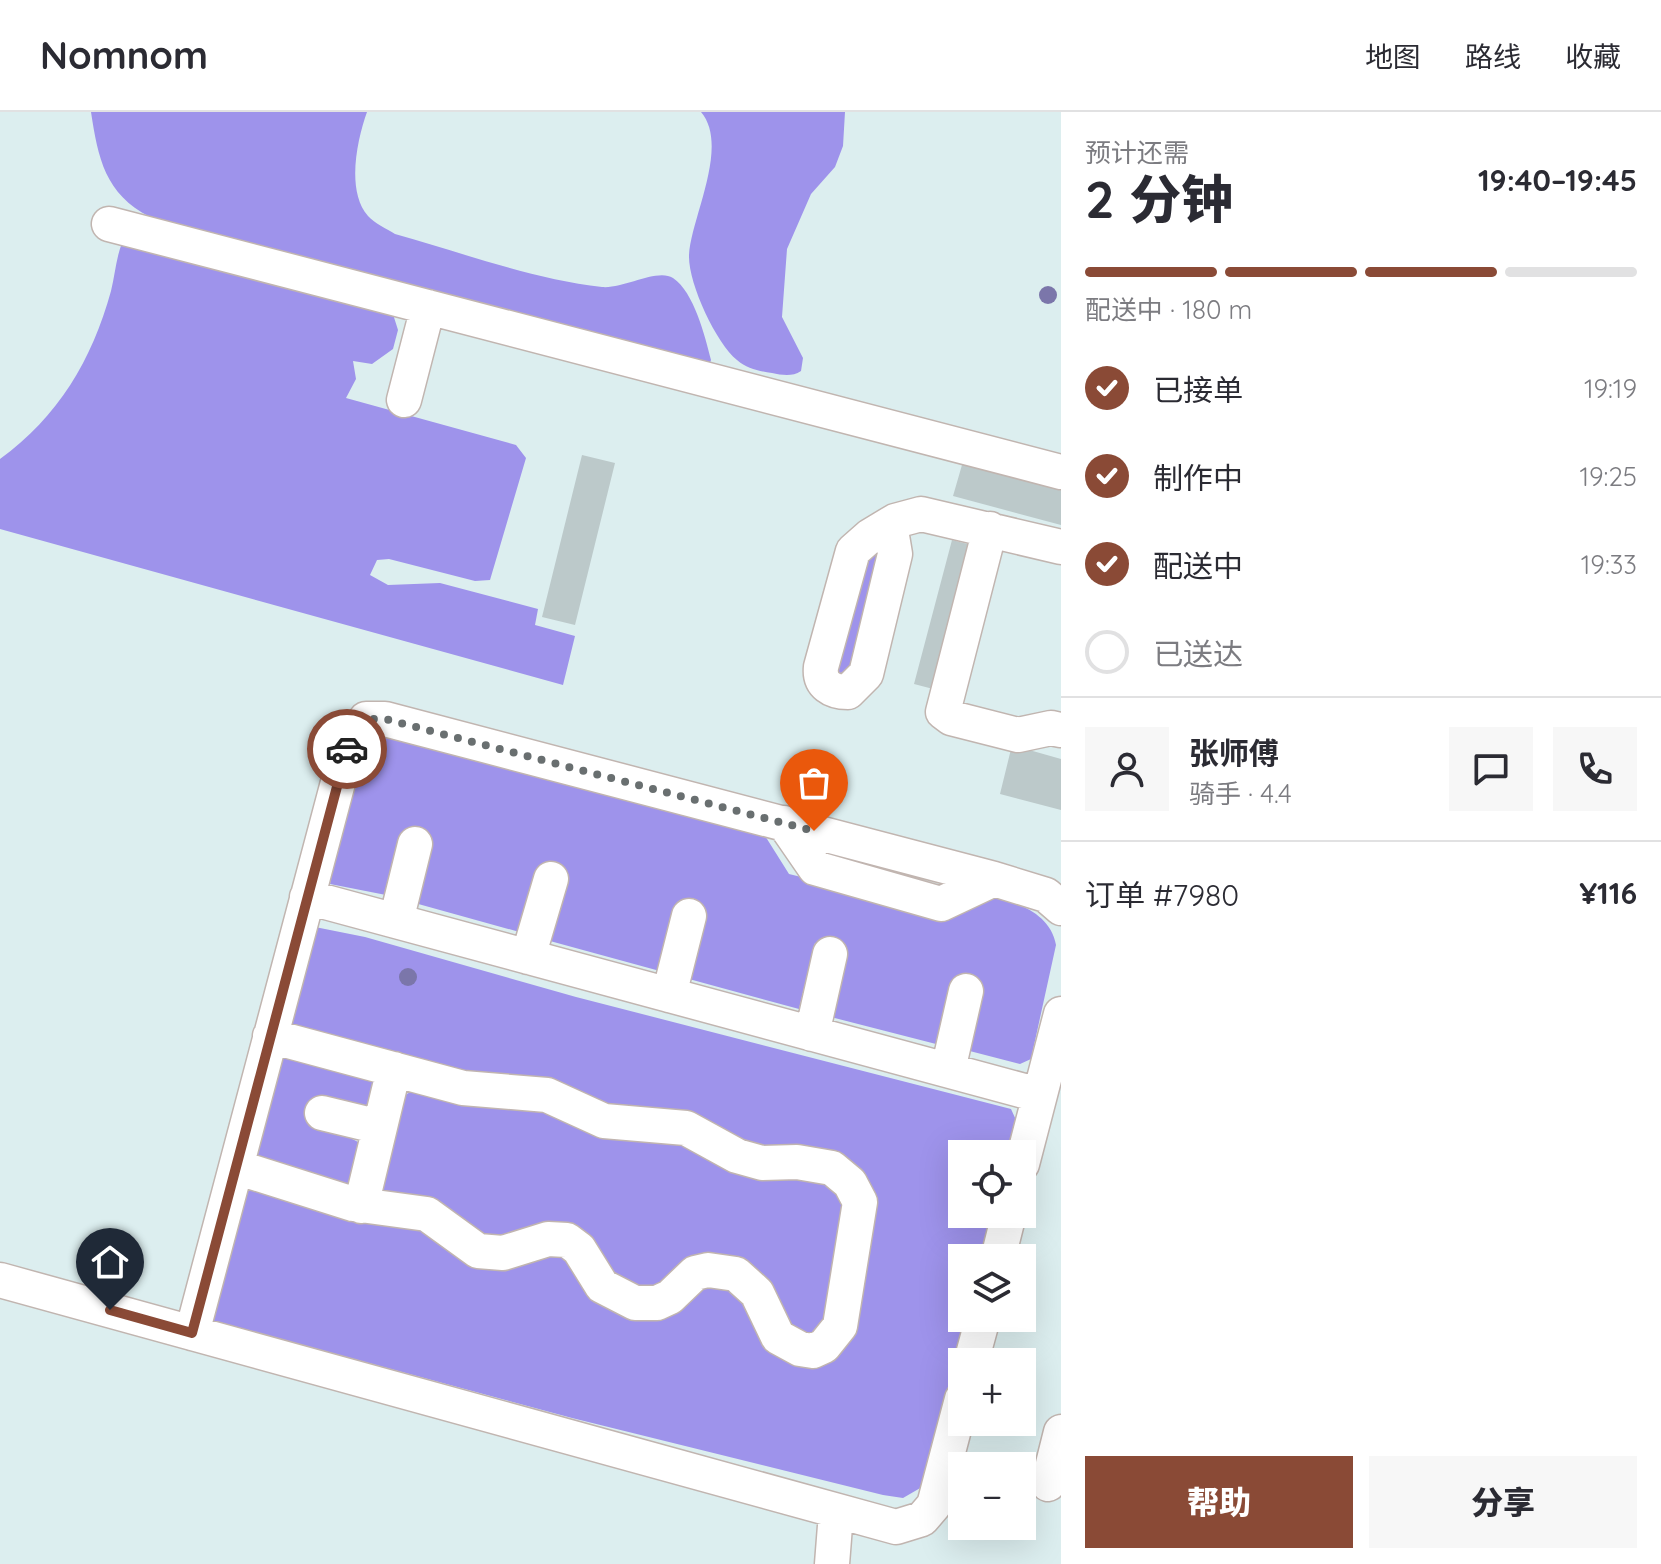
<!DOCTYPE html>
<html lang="zh">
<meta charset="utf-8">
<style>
:root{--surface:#fff;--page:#f7f7f7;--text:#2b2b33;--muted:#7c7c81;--line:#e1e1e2;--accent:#8a4a36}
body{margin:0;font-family:Quicksand,"Noto Sans SC",sans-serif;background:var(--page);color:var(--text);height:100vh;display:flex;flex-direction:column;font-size:30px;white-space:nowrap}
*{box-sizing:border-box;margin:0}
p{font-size:26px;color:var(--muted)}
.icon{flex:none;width:44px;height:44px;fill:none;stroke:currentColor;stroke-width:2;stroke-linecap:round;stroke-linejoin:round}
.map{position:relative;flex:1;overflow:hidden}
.panel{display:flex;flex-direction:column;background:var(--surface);width:600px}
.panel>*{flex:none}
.buttons{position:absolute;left:948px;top:1028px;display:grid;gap:16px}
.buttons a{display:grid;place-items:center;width:88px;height:88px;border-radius:0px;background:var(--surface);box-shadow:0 8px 32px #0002;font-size:40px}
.pin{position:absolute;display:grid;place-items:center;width:68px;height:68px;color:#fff;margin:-82px -34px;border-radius:50% 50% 50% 0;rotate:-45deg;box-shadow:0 0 8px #0007}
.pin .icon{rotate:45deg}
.courier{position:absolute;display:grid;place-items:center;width:80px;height:80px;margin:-40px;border:6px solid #8a4a36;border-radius:50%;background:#fff;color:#222;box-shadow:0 2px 10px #0007}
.head em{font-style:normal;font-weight:800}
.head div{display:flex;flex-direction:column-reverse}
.head{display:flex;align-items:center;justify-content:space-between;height:136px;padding:0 24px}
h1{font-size:52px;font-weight:800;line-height:60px}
.bar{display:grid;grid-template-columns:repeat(4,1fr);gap:12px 8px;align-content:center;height:96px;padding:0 24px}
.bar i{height:10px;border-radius:6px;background:var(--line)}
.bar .active{background:var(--accent)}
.bar p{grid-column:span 4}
.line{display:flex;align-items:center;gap:20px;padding:0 24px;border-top:2px solid var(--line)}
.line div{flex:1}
.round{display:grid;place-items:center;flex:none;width:84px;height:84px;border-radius:0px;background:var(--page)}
ol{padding:0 24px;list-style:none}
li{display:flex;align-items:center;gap:24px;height:88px}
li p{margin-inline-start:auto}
li .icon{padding:8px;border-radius:50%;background:var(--accent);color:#fff;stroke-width:4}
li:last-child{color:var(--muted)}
li i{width:44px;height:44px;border:4px solid var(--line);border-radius:50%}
.action{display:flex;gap:16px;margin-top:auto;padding:16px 24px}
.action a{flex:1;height:92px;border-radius:0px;background:var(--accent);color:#fff;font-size:32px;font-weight:800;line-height:92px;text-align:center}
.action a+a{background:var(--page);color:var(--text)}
header{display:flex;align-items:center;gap:48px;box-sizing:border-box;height:112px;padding:0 40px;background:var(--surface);border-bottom:2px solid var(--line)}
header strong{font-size:38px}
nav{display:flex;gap:44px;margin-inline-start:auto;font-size:28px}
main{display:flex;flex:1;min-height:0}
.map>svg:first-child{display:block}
</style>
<header>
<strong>Nomnom</strong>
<nav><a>地图</a><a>路线</a><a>收藏</a></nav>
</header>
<main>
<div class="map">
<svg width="1061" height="1452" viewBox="0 0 1061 1452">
<rect width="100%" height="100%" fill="#dceeef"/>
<path fill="#9e93eb" d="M91,0h276c-10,28 -21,79 1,104 6,7 19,13 27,18 68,19 137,45 207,53 22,2 55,-19 71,-9 21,14 32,58 38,82l-2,6 -7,-1 -552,-148c-45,-23 -52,-59 -59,-105z
M701,0h144l-2,34 -8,21 -24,27 -24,55 -5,68 21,41 -2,13c-9,6 -19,4 -29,2 -13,-2 -25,-4 -35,-13 -21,-17 -49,-77 -48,-105 2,-37 41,-109 12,-143z
M122,131l270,68 6,19 -5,19 -21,15 -19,-3 3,18 -10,19 170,47 10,13 -36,122 -15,1 -86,-22 -12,1 -7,15 18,10 52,-2 98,26 -3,16 40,11 -12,49 -563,-156v-70c58,-42 92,-99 111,-168 4,-16 5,-33 11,-48z
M882,439l-23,123 -20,6 -6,-18 30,-108z
M372,619l390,100 27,43 166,41 41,-19c25,8 55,19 60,49l-25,114 -11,5 -58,-15 -10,-67 -16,62 -113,-29 19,-67 -27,-5 -16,66 -249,-68 19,-62 -27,-7 -19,61 -137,-38 -56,-11 24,-133z
M315,815l50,10 211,60 435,112 5,11 -8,34h-46v60h31l-12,44h-19v60h4l-44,169 -19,11 -20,-3 -311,-77 -359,-97 -3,-4 32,-134 195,47 122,17 40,54 24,14 72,-29 30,-6 89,79 57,-160 -102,-46 -118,-40 -149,-31 -212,-53z
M276,942l103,26 -11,27 -53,-11 -7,27 21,4 31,16 -9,44 -98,-24z
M418,976l244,44 110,40 73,16 -15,140 -33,12 -45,-65 -122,17 -33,-32 -90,-16 -122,-46 -7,-15 27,-88z"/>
<path fill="#bcc9ca" d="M582,343l33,8 -40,162 -33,-8z
M964,346l97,26v41l-108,-29z
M952,428l23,6 -38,144 -23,-6z
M1012,633l49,14v51l-61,-16z"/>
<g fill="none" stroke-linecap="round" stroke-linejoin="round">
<g stroke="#c1b5b0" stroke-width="37">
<path id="minor" d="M109,112l952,248
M404,288l24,-93
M990,417l-47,183 8,6 67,17 33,-7 10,2
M884,419l8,5 3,18 -29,120 -18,18c-16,0 -29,-7 -27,-25l32,-116 17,-15 25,-15 26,-7 140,33
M784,711l31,45 126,36 53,-25
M307,785l732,198
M396,809l19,-77
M528,845l23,-78
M669,883l20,-79
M812,922l18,-80
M948,958l18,-79
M322,1001l58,14
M1022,1052l39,-150
M236,1055l117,37 74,10 51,37 25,2 45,-14 19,1 12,9 23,37 33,17h22l13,-6 25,-24 13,-3 28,4 21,19 21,44 22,12 13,2 11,-5 16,-20 20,-124 -10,-19 -18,-15 -35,-6 -35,1 -25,-7 -51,-28 -82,-7 -57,-26 -84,-7 -193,-52
M361,1094l33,-137
M998,1146l11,-44
M0,1168l896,247 26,-8 12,-14 28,-106
M192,1221l157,-592 17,-22h19l609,160 52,16 15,13
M971,1250l12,-44
M1048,1372l13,-52
M832,1452l4,-51"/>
</g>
<use href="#minor" stroke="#fff" stroke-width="34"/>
</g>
<g fill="#7b76aa">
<circle cx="1048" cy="183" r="9"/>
<circle cx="408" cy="865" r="9"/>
</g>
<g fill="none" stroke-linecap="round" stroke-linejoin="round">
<path stroke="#696f70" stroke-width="8" stroke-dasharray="0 14.4" d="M347,637c6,-22 15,-32 38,-30l429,112"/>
<path stroke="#8a4a36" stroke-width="10" d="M110,1198l82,23 155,-584"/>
</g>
</svg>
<div class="buttons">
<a><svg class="icon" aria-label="locate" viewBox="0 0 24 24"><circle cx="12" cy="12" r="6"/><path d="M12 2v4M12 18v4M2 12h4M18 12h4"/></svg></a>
<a><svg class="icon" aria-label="layers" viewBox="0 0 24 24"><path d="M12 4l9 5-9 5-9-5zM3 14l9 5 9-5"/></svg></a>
<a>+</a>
<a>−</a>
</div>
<div class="pin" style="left:814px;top:719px;background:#ea580c"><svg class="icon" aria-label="bag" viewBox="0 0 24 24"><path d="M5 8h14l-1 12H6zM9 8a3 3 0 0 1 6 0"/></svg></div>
<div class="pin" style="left:110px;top:1198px;background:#1f2937"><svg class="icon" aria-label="home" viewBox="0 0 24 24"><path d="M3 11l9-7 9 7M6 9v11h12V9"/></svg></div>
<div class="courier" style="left:347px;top:637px"><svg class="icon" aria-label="car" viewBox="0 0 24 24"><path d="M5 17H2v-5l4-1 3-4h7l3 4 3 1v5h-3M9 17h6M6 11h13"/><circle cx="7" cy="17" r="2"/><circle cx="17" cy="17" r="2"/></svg></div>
</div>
<section class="panel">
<div class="head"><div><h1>2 分钟</h1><p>预计还需</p></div><em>19:40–19:45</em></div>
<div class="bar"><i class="active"></i><i class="active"></i><i class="active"></i><i></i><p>配送中 · 180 m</p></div>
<ol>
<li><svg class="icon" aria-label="check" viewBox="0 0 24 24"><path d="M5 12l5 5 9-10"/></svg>已接单<p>19:19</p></li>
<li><svg class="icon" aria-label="check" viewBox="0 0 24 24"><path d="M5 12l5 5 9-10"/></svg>制作中<p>19:25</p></li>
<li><svg class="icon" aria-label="check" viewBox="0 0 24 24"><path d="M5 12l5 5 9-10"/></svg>配送中<p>19:33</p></li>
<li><i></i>已送达</li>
</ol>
<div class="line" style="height:144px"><a class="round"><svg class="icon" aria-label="person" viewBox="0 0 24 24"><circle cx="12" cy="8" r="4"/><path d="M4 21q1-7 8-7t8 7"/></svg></a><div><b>张师傅</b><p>骑手 · 4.4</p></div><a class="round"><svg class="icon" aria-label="chat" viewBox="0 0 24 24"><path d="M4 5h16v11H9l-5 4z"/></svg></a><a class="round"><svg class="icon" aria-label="phone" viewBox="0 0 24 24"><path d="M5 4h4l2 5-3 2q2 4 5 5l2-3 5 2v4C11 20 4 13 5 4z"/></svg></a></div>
<div class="line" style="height:104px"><div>订单 #7980</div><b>¥116</b></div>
<div class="action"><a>帮助</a><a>分享</a></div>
</section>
</main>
